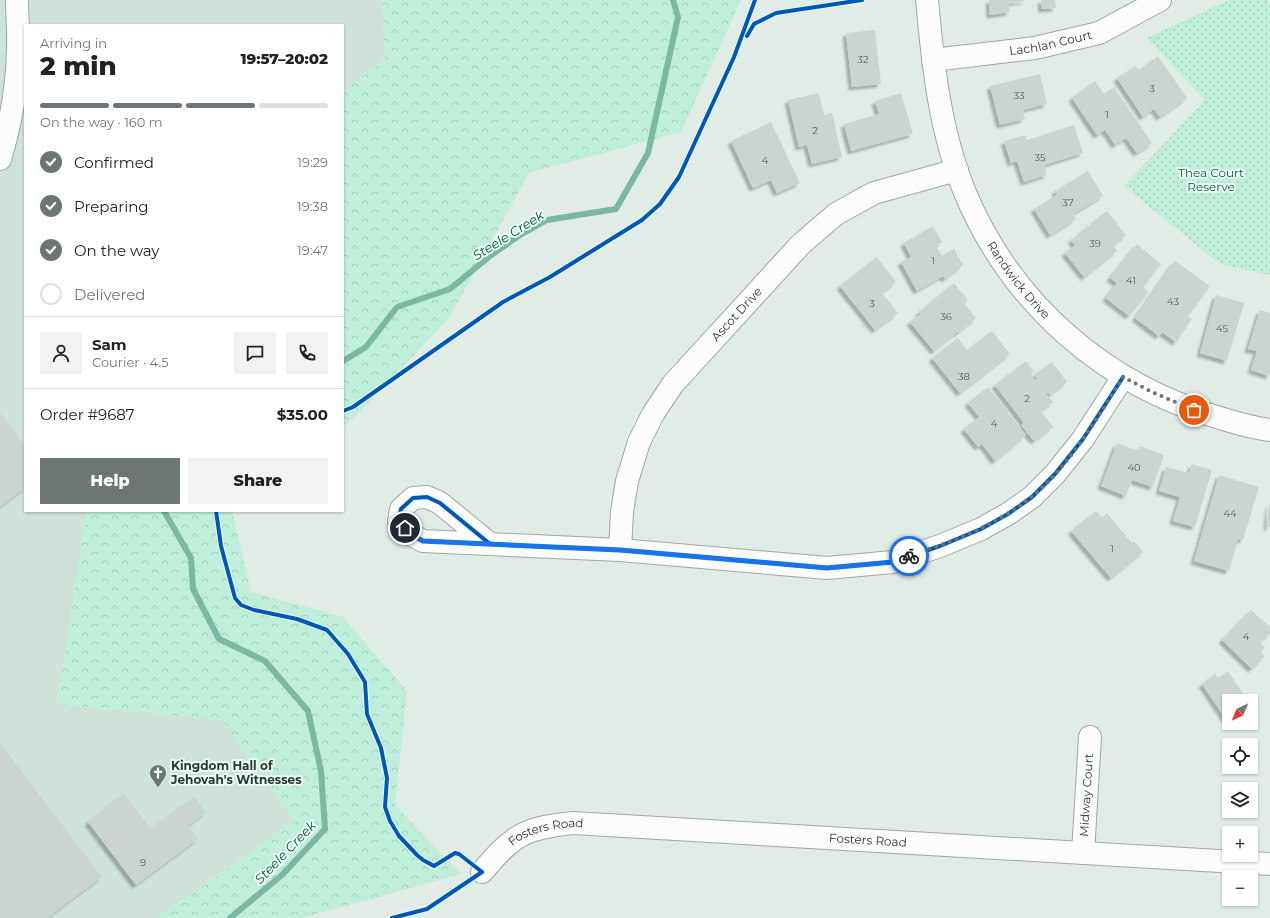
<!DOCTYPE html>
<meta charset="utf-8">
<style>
:root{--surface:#fff;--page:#f2f2f2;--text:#202124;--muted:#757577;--line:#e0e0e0;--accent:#6d7672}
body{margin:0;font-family:Montserrat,sans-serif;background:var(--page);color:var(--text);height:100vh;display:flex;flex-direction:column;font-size:15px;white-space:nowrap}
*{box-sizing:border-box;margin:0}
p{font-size:13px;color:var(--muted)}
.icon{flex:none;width:22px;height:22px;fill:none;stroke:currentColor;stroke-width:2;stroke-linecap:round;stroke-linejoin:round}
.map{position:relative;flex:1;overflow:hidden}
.sheet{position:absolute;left:24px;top:24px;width:320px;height:488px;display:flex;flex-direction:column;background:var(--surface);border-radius:0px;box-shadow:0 1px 3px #0004}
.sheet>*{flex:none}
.needle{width:26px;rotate:224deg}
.buttons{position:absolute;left:1222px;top:694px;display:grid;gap:8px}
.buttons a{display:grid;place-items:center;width:36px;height:36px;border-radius:0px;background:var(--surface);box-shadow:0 1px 3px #0004;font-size:20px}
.pin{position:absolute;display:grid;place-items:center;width:34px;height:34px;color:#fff;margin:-17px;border:2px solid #fff;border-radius:50%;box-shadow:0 1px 4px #0007}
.courier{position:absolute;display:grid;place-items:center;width:40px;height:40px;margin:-20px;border:3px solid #1a73e8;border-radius:50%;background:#fff;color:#222;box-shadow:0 1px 5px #0007}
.headline em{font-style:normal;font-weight:800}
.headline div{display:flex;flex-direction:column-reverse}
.headline{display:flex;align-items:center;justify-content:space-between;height:68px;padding:0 16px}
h1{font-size:26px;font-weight:800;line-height:30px}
.bar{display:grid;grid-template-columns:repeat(4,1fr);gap:6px 4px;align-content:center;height:48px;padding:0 16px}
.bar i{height:5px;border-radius:3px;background:var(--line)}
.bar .active{background:var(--accent)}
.bar p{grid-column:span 4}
.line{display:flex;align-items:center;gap:10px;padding:0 16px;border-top:1px solid var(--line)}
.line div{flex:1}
.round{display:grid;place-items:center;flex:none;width:42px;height:42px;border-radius:0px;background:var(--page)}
ol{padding:0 16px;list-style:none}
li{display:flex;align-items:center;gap:12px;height:44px}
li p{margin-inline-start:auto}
li .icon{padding:4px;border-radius:50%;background:var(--accent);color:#fff;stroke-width:4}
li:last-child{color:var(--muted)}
li i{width:22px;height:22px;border:2px solid var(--line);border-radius:50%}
.button{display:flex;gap:8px;margin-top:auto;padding:8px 16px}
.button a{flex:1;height:46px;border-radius:0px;background:var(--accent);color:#fff;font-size:16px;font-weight:800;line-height:46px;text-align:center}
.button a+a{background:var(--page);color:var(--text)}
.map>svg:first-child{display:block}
</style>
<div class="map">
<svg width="1270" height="918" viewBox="0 0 1270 918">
<defs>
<pattern id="forest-crowns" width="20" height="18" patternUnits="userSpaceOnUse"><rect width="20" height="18" fill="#bfefdb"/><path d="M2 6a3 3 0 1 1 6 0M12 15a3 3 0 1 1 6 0" fill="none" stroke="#a4cebc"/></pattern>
<pattern id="park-dots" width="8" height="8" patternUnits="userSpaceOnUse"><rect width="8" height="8" fill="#bfefdb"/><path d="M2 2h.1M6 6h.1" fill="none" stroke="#a4cebc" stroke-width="1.8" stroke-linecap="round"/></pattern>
<filter id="shadow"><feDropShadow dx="-3.5" dy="3.5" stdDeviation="1" flood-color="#0004"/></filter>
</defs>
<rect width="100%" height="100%" fill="#e2ece7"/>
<path fill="#cee2d9" d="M0,0h382l3,59 -42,33v-67h-318v486h62l-30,193 166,16 71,102 -137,96h-157z"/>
<path fill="url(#forest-crowns)" d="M382,0h359l-60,132 -152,41 -80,145 -101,106 -5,1v-333l42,-33z
M87,511h145l19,81 92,25 64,74 -12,114 66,69 -159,44h-145l137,-96 -72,-102 -165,-16z"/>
<path fill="url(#park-dots)" d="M1229,0h38l3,3v272l-50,-11 -96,-78 81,-86 -58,-62z"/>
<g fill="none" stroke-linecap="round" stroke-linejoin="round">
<path stroke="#7ab8a1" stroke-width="6" d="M343,361l23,-14 31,-40 53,-18 40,-33 30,-21 27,-15 69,-11 32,-56 30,-136 -5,-17
M164,511l27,47 2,31 26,50 46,22 43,50 13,60 4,58 -43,46 -52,43"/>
</g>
<path fill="#ccd4d0" filter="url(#shadow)" d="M989,0h36v1l-17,2 2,9 -20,3z
M1041,0h14l1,8 -14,1z
M875,30l6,54 -29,3 -6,-54z
M1158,56l29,42 -27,19 -6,-8 -11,8 -26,-39 19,-12 3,4z
M1040,74l7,30 -24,6 2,9 -25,6 -10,-39z
M1095,81l9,13 10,-7 38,56 -15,10 -11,-15 -11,7 -10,-15 -8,5 -25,-37z
M819,93l5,22 8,-2 10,44 -30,7 -5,-19 -8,2 -11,-47z
M901,93l12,41 -62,17 -7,-27 35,-10 -4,-13z
M771,122l29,61 -23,10 -6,-13 -18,8 -22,-47z
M1074,125l9,28 -39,12 3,10 -23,7 -7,-21 -6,2 -7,-22 21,-6 2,5z
M1088,171l15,25 -30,18 3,5 -26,16 -16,-26 23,-14 -2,-4z
M1107,211l19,24 -13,10 4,6 -33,26 -19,-24 10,-8 -4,-5z
M933,226l9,16 -6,4 6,10 12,-7 9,16 -18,14 -2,-3 -26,15 -16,-29 10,-5 -7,-14z
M1137,244l24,20 -18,23 6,5 -20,24 -23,-18 11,-15 -7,-5z
M877,257l19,25 -14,11 16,20 -23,17 -35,-44z
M1175,261l35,25 -22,30 4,3 -16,23 -14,-10 -3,4 -24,-18z
M954,283l14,17 -4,3 12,15 -18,15 -1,-1 -23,19 -24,-29 11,-8 -2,-2z
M1216,295l28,8 -17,58 -27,-8z
M1260,310l10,3v63l-19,-6 6,-19 -9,-2z
M992,331l18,23 -50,39 -28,-35 26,-20 9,12z
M1026,361l8,11 -3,2 4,6 2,-2 -3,-3 18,-13 15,20 -17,13 -2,-2 -2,1 7,8 -12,9 12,16 -19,14 -13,-16 3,-2 -29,-38z
M988,387l38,48 -31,26 -13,-17 -4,3 -14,-18 15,-12 -11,-14z
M1,414l24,31v43l-25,19v-92z
M1117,443l21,8 2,-5 24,9 -11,32 -21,-7 -6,16 -25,-10z
M1192,464l20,6 -17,57 -22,-6 7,-24 -21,-6 7,-24 23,6z
M1219,475l40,12 -16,53 -5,-1 -9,32 -35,-10z
M1269,504h1v23h-3z
M1096,511l6,7 5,-5 25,30 2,-2 9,11 -32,26 -40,-47z
M1251,610l19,17v6l-10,10 5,4 -4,5 4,4 -13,13 -30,-29z
M1228,671l20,30h-19v23l-27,-40 13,-10 3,4z
M0,743l102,134 -55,41h-47z
M124,794l27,35 43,-32 12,15 -18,14 10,13 -62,46 -48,-63z"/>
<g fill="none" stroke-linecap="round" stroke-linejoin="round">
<g stroke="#9fa6a3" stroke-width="24">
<g id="minor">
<path id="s1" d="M927,0c6,66 13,133 39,195 47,110 139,190 254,223 16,5 33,10 50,12"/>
<path id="s2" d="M933,60l102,-12 64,-15 61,-33"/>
<path d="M0,159c11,-36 17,-72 18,-109 1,-17 -1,-34 -1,-50"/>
<path d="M490,544l-50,-41 -13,-6 -14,1 -12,11 -2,13 11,12 13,7 197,9 207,18 66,-6 47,-16 41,-17 27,-15 24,-17 23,-23 28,-35 40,-62"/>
<path id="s3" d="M620,550l2,-38 5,-31 12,-39 14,-28 20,-30 128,-140 35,-30 38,-21 83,-23"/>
<path id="s4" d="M1083,853l7,-116"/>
<path id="s5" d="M482,872c31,-37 42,-44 91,-49l697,41"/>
</g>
</g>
<use href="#minor" stroke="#fbfcfb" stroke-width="22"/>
<g stroke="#eafef5" stroke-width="6">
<path id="cycleway" d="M747,36l7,-12 22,-11 86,-13
M343,411l10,-4 150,-105 47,-25 92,-57 18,-16 19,-27 55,-120 21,-57
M216,511l5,35 14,52 6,7 13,5 43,9 30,11 21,24 17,28 2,32 14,34 6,30 -2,29 5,14 9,15 18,19 6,5 11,6 21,-13 4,1 23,18 -55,37 -35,9
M490,544l-50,-41 -13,-6 -14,1 -12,11 -2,13 11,12 13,7 197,9 207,18 66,-6 47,-16 41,-17 27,-15 24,-17 23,-23 28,-35 40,-62"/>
</g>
<use href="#cycleway" stroke="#0057b8" stroke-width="4"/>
</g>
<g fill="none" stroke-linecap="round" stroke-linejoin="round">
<path stroke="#6d7672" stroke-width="4" stroke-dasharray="0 7.2" d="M909,556c43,-14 86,-30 122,-59 37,-29 67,-80 92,-120l29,15 42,18"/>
<path stroke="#1a73e8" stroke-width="5" d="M405,528l5,6 13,7 197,9 207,18 66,-6 16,-6"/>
</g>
<defs>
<g id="church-pin" transform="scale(0.9)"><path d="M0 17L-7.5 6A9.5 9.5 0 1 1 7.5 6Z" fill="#6d7672" stroke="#eafef5"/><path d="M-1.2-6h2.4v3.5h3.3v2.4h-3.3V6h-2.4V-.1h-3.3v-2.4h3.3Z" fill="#fff"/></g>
</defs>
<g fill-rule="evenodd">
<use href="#church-pin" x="158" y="773"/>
</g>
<g text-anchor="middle" stroke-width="4" stroke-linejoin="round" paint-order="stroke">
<g font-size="10" fill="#565e5b">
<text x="863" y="63">32</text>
<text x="1152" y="92">3</text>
<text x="1019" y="99">33</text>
<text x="1107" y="118">1</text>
<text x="815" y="134">2</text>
<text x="1040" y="161">35</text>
<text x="765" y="164">4</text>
<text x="1068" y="206">37</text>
<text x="1095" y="247">39</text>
<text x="933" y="264">1</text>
<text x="1131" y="284">41</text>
<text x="1173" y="305">43</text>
<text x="872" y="307">3</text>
<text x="946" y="320">36</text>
<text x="1222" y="332">45</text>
<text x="964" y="380">38</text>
<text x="1027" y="402">2</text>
<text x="994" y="427">4</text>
<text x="1134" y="471">40</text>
<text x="1230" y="517">44</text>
<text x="1112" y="552">1</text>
<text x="1246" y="640">4</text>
<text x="143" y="866">9</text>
</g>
<g font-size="12" fill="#2e3633" stroke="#eafef5">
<text dy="4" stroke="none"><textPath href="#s2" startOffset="119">Lachlan Court</textPath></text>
<text dy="4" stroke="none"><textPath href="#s1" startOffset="300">Randwick Drive</textPath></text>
<text dy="4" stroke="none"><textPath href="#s3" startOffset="272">Ascot Drive</textPath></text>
<text dy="4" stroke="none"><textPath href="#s4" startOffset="58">Midway Court</textPath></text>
<text dy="4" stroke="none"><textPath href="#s5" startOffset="79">Fosters Road</textPath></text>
<text dy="4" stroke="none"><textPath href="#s5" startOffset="403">Fosters Road</textPath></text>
</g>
<g font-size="12" fill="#145642" stroke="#eafef5">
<text x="1211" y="177">Thea Court<tspan x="1211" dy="14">Reserve</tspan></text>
</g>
<g font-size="12" font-weight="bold" fill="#2e3633" stroke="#eafef5" text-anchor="start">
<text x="171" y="770">Kingdom Hall of<tspan x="171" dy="14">Jehovah's Witnesses</tspan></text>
</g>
<g font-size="13" font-style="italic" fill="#044d39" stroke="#eafef5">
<text transform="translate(508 235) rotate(-32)" y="5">Steele Creek</text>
<text transform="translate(285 852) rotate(-46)" y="5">Steele Creek</text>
</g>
</g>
</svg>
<div class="buttons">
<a><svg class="needle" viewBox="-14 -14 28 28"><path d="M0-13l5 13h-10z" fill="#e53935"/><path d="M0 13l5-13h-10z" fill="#757577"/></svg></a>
<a><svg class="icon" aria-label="locate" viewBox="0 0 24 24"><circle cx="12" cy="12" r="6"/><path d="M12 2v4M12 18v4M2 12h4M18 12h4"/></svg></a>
<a><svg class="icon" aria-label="layers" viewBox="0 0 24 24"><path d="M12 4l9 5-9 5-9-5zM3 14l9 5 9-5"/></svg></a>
<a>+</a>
<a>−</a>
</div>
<div class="pin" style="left:1194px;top:410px;background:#ea580c"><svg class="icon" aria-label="bag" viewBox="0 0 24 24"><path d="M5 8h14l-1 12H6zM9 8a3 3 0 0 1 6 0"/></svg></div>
<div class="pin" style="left:405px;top:528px;background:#1f2937"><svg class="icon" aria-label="home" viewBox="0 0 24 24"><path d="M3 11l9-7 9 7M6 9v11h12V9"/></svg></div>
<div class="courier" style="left:909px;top:556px"><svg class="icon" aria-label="bike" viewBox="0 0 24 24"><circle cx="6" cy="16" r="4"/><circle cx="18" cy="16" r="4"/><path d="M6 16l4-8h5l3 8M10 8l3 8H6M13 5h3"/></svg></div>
<section class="sheet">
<div class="headline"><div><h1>2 min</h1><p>Arriving in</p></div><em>19:57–20:02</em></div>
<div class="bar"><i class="active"></i><i class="active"></i><i class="active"></i><i></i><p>On the way · 160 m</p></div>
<ol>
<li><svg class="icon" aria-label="check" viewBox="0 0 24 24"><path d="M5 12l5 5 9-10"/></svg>Confirmed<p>19:29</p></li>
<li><svg class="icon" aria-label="check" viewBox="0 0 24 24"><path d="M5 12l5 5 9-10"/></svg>Preparing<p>19:38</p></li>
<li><svg class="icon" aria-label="check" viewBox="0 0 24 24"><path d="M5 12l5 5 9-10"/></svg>On the way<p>19:47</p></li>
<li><i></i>Delivered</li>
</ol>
<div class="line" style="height:72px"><a class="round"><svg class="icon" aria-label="person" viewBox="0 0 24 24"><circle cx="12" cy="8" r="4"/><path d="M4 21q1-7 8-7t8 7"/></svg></a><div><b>Sam</b><p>Courier · 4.5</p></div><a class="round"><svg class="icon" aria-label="chat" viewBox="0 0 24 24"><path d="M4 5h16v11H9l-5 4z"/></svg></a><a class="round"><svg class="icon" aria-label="phone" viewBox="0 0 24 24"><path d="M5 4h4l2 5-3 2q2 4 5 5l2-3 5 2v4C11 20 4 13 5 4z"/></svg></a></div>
<div class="line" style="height:52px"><div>Order #9687</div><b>$35.00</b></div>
<div class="button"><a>Help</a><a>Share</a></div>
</section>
</div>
